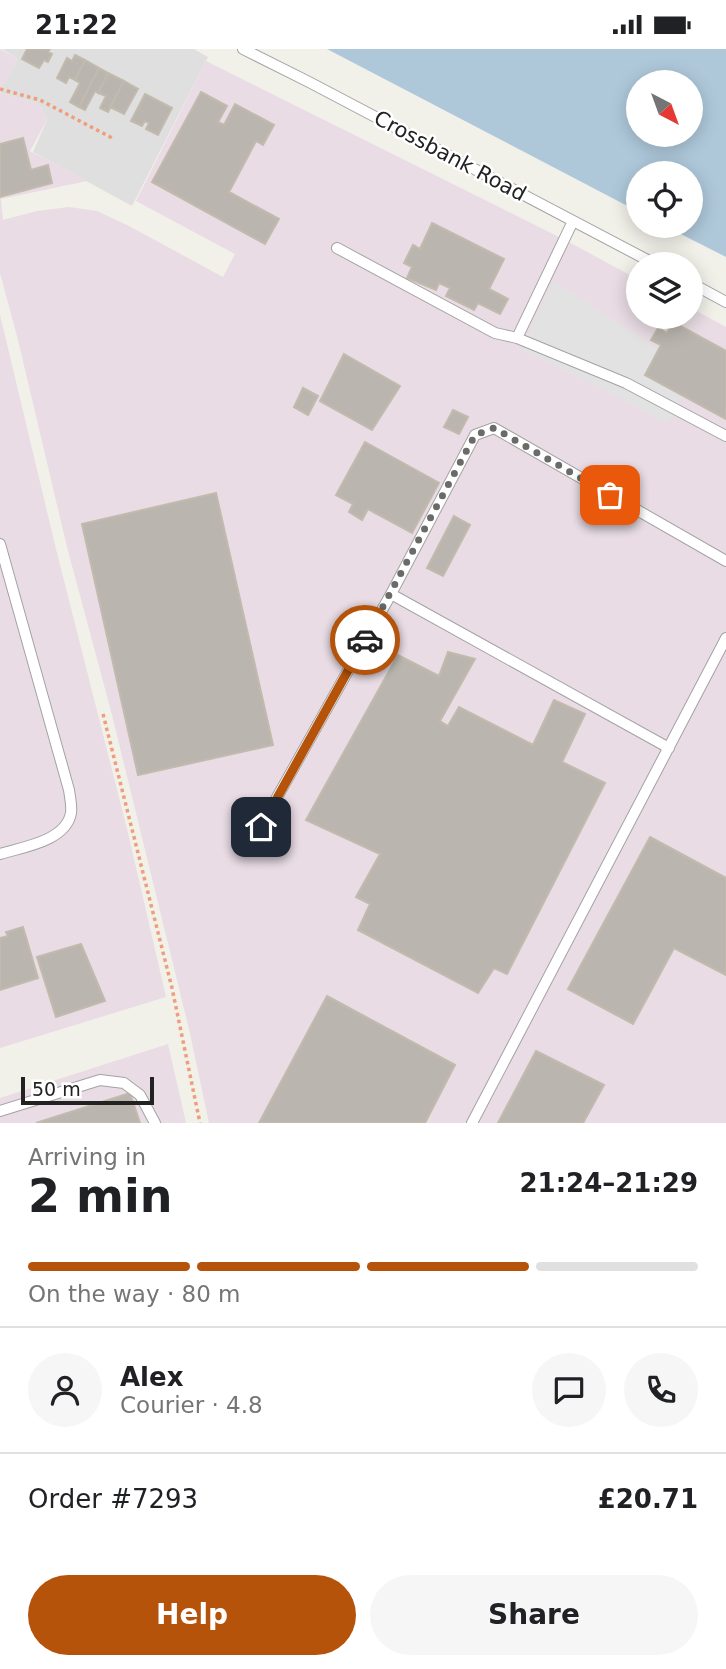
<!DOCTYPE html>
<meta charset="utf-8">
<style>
:root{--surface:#fff;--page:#f6f6f6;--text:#202124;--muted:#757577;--line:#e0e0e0;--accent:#b45309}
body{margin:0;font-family:"DejaVu Sans",sans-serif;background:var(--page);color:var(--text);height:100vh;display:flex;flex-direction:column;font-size:26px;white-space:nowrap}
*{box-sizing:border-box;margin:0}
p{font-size:23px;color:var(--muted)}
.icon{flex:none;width:38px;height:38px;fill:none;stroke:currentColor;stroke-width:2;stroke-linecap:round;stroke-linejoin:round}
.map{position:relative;height:1074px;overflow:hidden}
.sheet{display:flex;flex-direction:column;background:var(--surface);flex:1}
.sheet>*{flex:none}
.needle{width:46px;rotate:139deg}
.tools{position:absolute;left:626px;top:21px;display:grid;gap:14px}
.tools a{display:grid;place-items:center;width:77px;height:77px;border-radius:50%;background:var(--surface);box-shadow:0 4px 18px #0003;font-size:35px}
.scale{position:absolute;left:21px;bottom:18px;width:133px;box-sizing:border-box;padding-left:7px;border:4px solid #222;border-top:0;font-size:19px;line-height:24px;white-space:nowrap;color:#222;-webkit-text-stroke:5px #fff;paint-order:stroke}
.pin{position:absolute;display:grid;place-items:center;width:60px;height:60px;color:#fff;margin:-30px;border-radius:14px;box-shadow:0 4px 10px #0006}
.courier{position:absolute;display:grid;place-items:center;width:70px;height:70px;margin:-35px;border:5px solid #b45309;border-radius:50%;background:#fff;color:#222;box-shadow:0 2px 9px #0007}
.head em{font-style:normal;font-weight:600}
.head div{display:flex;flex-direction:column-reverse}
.head{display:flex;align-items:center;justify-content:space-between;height:119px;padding:0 28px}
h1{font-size:46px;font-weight:600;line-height:52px}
.bar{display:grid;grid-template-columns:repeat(4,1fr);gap:10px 7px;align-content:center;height:84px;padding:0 28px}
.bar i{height:9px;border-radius:5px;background:var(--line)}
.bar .active{background:var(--accent)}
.bar p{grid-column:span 4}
.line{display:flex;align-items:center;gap:18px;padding:0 28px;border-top:2px solid var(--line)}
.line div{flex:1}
.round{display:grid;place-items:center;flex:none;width:74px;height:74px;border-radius:37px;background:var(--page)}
.cta{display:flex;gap:14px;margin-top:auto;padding:14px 28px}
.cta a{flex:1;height:80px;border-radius:42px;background:var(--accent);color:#fff;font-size:28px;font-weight:600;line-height:80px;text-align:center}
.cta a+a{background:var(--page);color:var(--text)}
.status{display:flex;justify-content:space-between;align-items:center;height:49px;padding:0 35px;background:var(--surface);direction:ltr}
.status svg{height:19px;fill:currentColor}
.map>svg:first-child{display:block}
</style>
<div class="status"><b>21:22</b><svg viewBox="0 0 49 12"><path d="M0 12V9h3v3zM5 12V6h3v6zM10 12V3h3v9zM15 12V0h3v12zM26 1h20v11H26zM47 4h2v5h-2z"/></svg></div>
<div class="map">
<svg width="726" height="1074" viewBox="0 0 726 1074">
<rect width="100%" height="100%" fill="#f1f0e9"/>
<path fill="#e0dfdf" d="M2,0h192l14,8 -76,149 -99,-54 14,-32 -5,-12 -6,-5 -36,-10 4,-10 14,-24z"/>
<path fill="#e9dce4" d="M0,0l18,10 -18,32z
M206,12l359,179 74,40v37h52v-9l35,19v796h-517l-20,-94 -78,-318 -44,-164 -49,-207 -18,-67v-180l36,10 6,5 5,12 -17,31 57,30 -86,18 2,21 34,-9 32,-4 28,4 30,14 96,52 12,-23 -99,-53z
M0,266l56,234 72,284 38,164 -166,51z
M168,995l18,79h-186v-25z"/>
<path fill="#e2e2e2" d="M553,232l106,68 -14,26 38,21 -15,28 -77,-41 -69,-33z"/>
<path fill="#aec8da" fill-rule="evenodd" d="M327,0h399v208l-61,-31h26v-53h-52v39zM639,33h52v53h-52z"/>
<path fill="#bab6af" stroke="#c2baad" stroke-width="2" d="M27,0h23l-2,3 4,2 -4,8 -4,-2 -5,8 -17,-9z
M75,6l10,5 -10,20 -6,-3 -3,6 -9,-5 10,-20 5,3z
M85,11l14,8 -20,39 -9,-5 10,-19 -5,-3z
M99,19l9,5 -10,20 -3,-2 -10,19 -6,-3z
M108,24l16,8 -16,31 -8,-4 6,-12 -8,-3z
M124,32l14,8 -14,25 -14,-7z
M201,43l26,14 -9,16 6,3 11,-21 39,21 -11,20 -7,-4 -27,51 50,27 -14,25 -113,-62z
M145,45l27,14 -14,27 -12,-6 3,-6 -4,-2 -3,5 -11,-5z
M23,89l8,32 17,-5 4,18 -52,14v-53z
M432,174l72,36 -15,30 19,10 -8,15 -22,-11 -4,7 -28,-14 4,-8 -11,-5 -3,7 -29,-12 5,-11 -8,-4 9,-18 7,4z
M673,273l53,29v68l-81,-44 16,-30 -10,-5 7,-12 9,5z
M344,305l56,32 -28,44 -52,-29z
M303,339l15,8 -10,19 -14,-8z
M453,361l15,7 -9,17 -15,-7z
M365,393l74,41 -27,50 -44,-24 -6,11 -13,-8 4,-8 -17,-9z
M216,444l57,252 -135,30 -56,-251z
M454,467l16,9 -27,51 -16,-8z
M448,603l27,7 -35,62 8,5 11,-19 74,38 21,-45 31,14 -23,48 43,21 -98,191 -13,-6 -16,25 -120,-63 12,-26 -14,-7 24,-43 -74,-34 92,-165 41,21z
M650,788l76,41v97l-52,-27 -41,76 -65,-35z
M23,878l15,51 -38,12v-52l8,-2 -2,-4z
M81,895l24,57 -49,16 -19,-60z
M327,947l128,69 -30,58h-166z
M536,1002l68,34 -21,38h-85z
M130,1044l10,30h-104z"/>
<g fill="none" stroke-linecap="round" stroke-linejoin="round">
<g stroke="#a3a3a3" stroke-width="12">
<path id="service" d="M243,0l66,33 346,182
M573,172l-56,117 109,45 100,53
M337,199l158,85 22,5
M691,234l35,19
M0,495l69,246c1,7 3,16 2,23 -5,28 -48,34 -71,41
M391,545l278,154
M261,777l130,-232 84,-159 19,-7 232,133
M0,1062l100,-31 24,3 16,12 15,28
M472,1074l254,-485"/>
</g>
<path stroke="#ef9e7c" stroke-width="3.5" stroke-dasharray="3.5 3.5" stroke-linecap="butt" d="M0,40l40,11 74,39
M103,665l69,274 28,135"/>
<use href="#service" stroke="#fff" stroke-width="10"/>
</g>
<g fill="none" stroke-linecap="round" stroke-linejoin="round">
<path stroke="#6a6a68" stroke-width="7" stroke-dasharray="0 12.6" d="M365,591l110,-205 19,-7 116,67"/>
<path stroke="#b45309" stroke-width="9" d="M261,778l104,-187"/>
</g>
<g text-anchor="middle" stroke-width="5" stroke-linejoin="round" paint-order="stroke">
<g font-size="21" fill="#222" stroke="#fff">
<text transform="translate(450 107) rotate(28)" y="7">Crossbank Road</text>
</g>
</g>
</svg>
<div class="tools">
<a><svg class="needle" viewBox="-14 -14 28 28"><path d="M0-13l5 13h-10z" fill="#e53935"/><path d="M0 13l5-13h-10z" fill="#757577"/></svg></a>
<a><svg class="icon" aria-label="locate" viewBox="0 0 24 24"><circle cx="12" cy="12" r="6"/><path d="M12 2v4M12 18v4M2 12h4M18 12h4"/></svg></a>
<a><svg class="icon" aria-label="layers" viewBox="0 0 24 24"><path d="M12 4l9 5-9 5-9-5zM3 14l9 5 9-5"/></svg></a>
</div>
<div class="scale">50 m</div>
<div class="pin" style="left:610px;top:446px;background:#ea580c"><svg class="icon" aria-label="bag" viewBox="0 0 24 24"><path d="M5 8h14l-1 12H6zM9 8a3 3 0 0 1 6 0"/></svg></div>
<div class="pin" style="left:261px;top:778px;background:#1f2937"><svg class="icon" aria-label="home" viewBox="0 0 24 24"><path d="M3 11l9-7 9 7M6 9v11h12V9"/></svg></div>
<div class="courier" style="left:365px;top:591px"><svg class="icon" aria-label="car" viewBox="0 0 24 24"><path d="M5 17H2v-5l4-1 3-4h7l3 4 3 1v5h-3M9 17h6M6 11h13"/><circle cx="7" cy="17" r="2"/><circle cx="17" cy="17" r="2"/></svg></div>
</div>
<section class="sheet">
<div class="head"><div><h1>2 min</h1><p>Arriving in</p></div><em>21:24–21:29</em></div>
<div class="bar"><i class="active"></i><i class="active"></i><i class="active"></i><i></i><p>On the way · 80 m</p></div>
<div class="line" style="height:126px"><a class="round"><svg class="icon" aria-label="person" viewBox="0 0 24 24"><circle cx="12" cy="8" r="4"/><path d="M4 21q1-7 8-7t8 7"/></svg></a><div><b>Alex</b><p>Courier · 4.8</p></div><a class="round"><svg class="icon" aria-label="chat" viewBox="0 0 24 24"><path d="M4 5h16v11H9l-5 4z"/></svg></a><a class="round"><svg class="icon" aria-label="phone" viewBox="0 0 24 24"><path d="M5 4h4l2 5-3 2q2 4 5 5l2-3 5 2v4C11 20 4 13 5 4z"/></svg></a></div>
<div class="line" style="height:91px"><div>Order #7293</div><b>£20.71</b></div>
<div class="cta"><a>Help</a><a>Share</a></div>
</section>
